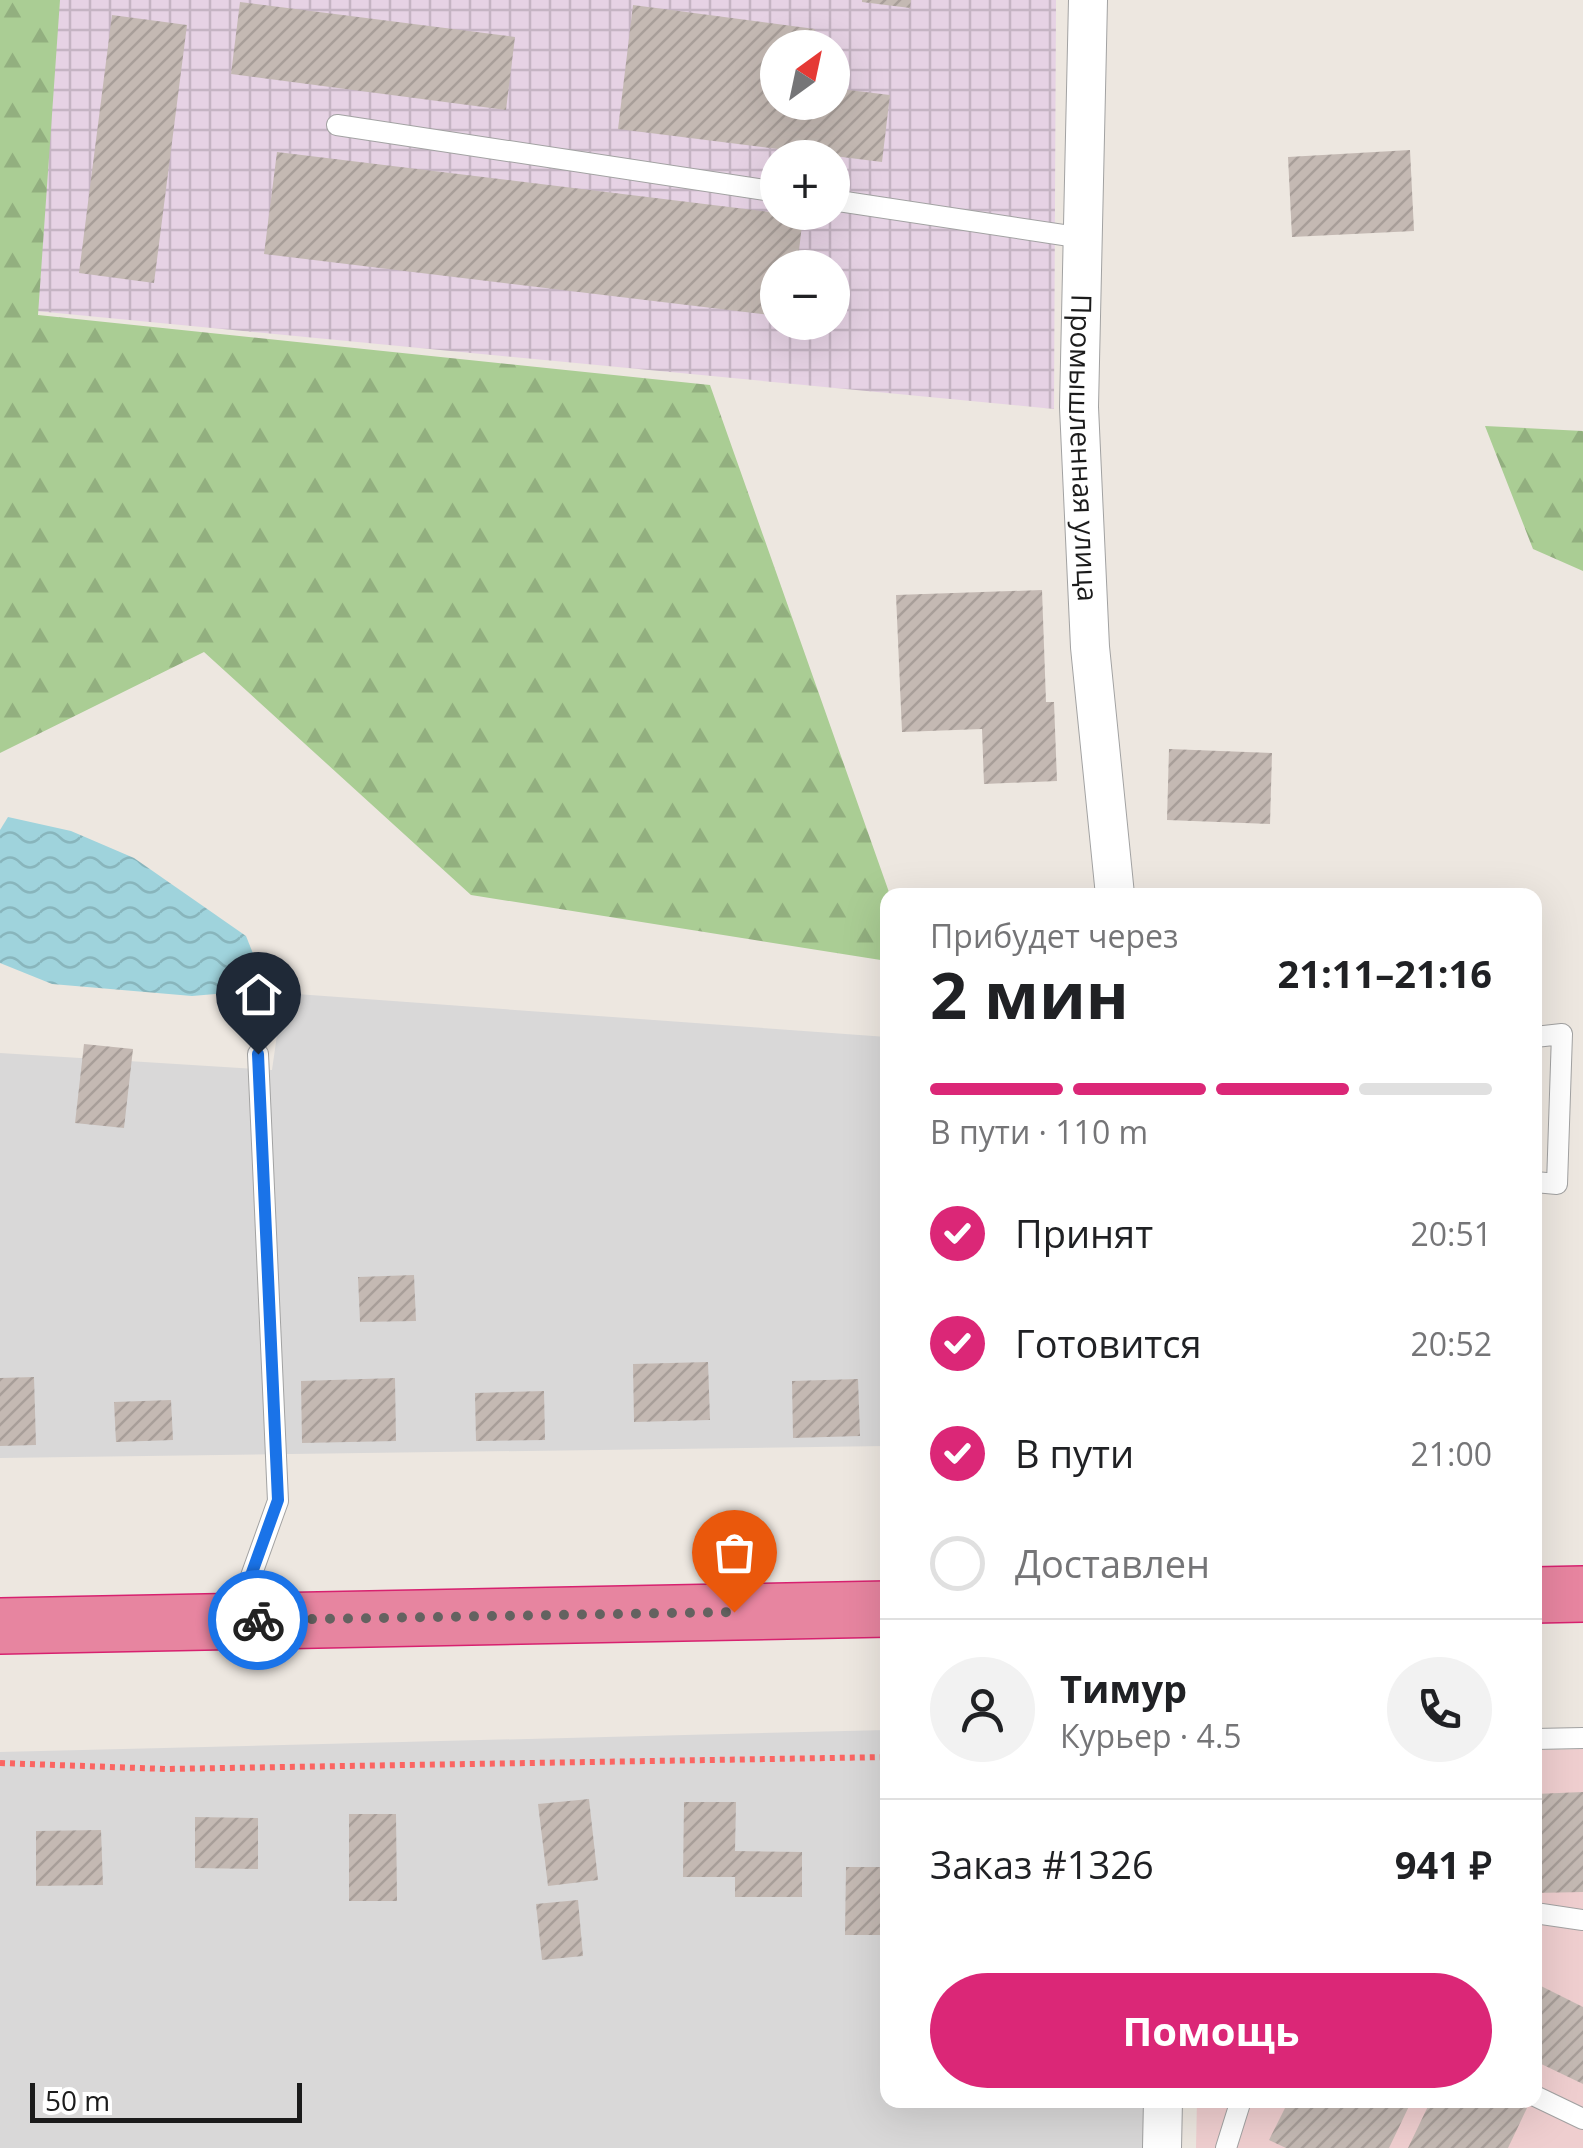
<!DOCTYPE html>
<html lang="ru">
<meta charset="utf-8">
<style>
:root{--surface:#fff;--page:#f2f2f2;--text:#202124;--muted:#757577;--line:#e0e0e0;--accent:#db2777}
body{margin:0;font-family:"Open Sans",sans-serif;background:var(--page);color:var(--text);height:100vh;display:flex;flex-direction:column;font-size:38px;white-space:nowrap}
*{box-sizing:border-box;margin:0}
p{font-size:32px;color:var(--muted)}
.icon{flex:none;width:55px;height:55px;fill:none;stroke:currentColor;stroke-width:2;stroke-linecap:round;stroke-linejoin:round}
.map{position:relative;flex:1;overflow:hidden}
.panel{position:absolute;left:880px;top:888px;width:662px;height:1220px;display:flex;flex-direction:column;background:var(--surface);border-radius:20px;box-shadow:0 10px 40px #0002}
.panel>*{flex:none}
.needle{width:65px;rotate:33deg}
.controls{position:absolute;left:760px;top:30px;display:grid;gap:20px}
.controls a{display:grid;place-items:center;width:90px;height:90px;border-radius:50%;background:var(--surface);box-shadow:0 10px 40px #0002;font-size:50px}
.scale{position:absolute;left:30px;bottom:25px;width:272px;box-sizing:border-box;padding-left:10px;border:5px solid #1b1b1b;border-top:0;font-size:28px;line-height:35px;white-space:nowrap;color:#1b1b1b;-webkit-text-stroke:8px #fff;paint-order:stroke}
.pin{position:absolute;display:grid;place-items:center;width:85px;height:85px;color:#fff;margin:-102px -42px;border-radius:50% 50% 50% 0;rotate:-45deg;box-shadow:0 0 10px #0007}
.pin .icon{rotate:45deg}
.courier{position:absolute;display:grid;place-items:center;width:100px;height:100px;margin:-50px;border:8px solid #1a73e8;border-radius:50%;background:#fff;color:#222;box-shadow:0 2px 12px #0007}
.summary em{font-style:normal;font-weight:700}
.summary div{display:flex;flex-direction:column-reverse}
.summary{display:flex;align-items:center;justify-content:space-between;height:170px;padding:0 50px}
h1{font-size:65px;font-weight:700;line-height:75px}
.bar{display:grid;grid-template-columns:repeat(4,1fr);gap:15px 10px;align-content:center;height:120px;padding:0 50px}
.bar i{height:12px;border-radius:8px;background:var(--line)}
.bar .current{background:var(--accent)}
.bar p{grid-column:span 4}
.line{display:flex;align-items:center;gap:25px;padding:0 50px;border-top:2px solid var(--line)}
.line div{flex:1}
.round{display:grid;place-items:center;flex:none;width:105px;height:105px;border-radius:52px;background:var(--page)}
ol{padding:0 50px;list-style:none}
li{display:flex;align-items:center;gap:30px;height:110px}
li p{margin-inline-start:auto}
li .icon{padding:10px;border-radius:50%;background:var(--accent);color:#fff;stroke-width:4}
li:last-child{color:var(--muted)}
li i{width:55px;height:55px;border:5px solid var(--line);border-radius:50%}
.button{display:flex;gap:20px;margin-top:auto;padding:20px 50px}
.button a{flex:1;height:115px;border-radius:60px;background:var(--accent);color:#fff;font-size:40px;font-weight:700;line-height:115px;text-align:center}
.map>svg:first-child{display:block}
</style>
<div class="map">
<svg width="1583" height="2148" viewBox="0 0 1583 2148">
<defs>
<pattern id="industrial-grid" width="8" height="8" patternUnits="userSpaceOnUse" patternTransform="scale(2.5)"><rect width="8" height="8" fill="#e6d2e4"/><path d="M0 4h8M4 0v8" fill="none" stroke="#c5b4c3"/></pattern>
<pattern id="forest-firs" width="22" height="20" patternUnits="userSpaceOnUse" patternTransform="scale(2.5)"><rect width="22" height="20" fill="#aacd94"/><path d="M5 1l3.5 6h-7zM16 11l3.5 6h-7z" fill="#92af7f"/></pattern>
<pattern id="water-waves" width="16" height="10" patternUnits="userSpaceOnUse" patternTransform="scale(2.5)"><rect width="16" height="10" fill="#9fd3dc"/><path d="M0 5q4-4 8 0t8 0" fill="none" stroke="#88b5bc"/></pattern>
<pattern id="building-hatch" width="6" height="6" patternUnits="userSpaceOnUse" patternTransform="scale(2.5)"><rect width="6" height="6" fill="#c4b9b3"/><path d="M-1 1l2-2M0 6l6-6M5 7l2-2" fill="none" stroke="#a89e99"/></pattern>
</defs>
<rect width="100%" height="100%" fill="#ede7e0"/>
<path fill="#d9d8d8" d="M283,993l604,44v409l-887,12v-405l272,17z
M887,1730l1,370h269l3,48h-1160v-396z"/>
<path fill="#efcecf" d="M1583,1749v399h-387l1,-48h338v-350z"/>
<path fill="url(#industrial-grid)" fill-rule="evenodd" d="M50,0h1006l-2,409 -1018,-98zM778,48h54v54h-54zM778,158h54v54h-54zM778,268h54v54h-54z"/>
<path fill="url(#forest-firs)" d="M0,0h60l-22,315 672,70 180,510h-2l-1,66 -416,-66 -267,-243 -204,101z
M1485,426l98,5v140l-50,-22z"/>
<path fill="url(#water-waves)" d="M8,817l63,14 63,27 112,78 10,25 -17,31 -47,4 -140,-12 -52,-21v-133z"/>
<path fill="url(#building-hatch)" d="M862,0h49l-1,8 -48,-6z
M240,2l275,35 -9,73 -275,-36z
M633,5l182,24 -2,19h-35v54h54v-14l58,7 -8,67 -264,-33z
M112,15l75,10 -33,258 -75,-10z
M1410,150l4,81 -122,6 -4,-80z
M277,152l526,64 -6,52h-19v48l-514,-62z
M1042,590l4,112h8l3,79 -73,3 -2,-55 -80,3 -6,-137z
M1169,749l103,4 -2,71 -103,-4z
M84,1044l49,5 -9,79 -49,-5z
M414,1275l2,46 -56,1 -2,-45z
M708,1362l2,58 -76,2 -1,-58z
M34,1377l2,68 -36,1v-68z
M395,1378l1,63 -94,2 -1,-62z
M858,1379l2,57 -67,2 -1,-57z
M544,1391l1,49 -69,1 -1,-48z
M171,1400l2,40 -57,2 -2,-40z
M1583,1792v100l-48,1v-99z
M589,1799l9,81 -50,6 -10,-82z
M684,1802h52l-1,49 67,1v45h-67v-20h-52z
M349,1814h47l1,87h-48z
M195,1817l63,1v51l-63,-1z
M101,1830l2,55 -67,1v-55z
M846,1867h42v68h-43z
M578,1900l5,56 -41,4 -6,-56z
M1535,1983l48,24v77l-48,-23z
M1289,2100h123l-23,48h-103l-17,-8z
M1431,2100h79l17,8 -19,40h-100z"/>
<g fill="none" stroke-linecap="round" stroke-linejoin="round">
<g stroke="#a2a2a2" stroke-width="22">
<path id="lane" d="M337,125l441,67
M832,200l251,38
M1535,1037l27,-3 -5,150 -22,-2
M236,1618l42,-117 -20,-447
M1535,1739l48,-1
M1535,1913l48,7
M1535,2096l48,23
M1226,2148l15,-48"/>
</g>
<g stroke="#a2a2a2" stroke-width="40">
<g id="street">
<path id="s1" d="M1088,0l-9,407 11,240 25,248"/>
<path d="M1162,2148l1,-48"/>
</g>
</g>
<g stroke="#d7216f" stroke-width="58">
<path id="highway" d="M1535,1595l48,-1
M0,1626l888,-17"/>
</g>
<path stroke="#fb6562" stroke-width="6" stroke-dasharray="5 5" stroke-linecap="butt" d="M0,1763l167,6 721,-12"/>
<use href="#lane" stroke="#fff" stroke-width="20"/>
<use href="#street" stroke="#fff" stroke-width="38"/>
<use href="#highway" stroke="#e785a0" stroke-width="55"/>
</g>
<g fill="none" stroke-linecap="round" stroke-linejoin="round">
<path stroke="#646260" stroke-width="10" stroke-dasharray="0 18" d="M258,1620l476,-8"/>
<path stroke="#1a73e8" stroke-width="12" d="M258,1620h-23l43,-120 -20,-446"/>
</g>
<g text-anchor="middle" stroke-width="8" stroke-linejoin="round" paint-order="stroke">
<g font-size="28" fill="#1b1b1b" stroke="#fff">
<text dy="10" stroke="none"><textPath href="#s1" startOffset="448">Промышленная улица</textPath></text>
</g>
</g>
</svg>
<div class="controls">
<a><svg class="needle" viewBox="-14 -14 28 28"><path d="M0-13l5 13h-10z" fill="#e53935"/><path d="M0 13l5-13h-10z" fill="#757577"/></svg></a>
<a>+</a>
<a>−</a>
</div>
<div class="scale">50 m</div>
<div class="pin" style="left:734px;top:1612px;background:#ea580c"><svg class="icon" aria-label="bag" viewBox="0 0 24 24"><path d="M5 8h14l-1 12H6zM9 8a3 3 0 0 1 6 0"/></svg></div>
<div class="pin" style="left:258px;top:1054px;background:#1f2937"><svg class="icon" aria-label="home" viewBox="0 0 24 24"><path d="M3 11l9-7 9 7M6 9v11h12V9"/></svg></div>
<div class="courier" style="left:258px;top:1620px"><svg class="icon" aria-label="bike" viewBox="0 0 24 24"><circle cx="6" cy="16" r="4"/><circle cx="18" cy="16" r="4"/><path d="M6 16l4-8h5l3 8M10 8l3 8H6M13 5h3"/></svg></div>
<section class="panel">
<div class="summary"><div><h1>2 мин</h1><p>Прибудет через</p></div><em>21:11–21:16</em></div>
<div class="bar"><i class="current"></i><i class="current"></i><i class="current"></i><i></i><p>В пути · 110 m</p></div>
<ol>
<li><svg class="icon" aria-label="check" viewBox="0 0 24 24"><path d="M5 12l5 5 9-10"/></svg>Принят<p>20:51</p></li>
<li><svg class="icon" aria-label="check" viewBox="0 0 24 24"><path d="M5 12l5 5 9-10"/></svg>Готовится<p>20:52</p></li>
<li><svg class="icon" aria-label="check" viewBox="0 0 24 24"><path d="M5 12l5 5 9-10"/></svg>В пути<p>21:00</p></li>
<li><i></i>Доставлен</li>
</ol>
<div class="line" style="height:180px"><a class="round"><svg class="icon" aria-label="person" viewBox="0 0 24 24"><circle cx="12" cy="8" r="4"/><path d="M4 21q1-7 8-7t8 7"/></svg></a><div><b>Тимур</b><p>Курьер · 4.5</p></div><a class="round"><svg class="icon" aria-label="phone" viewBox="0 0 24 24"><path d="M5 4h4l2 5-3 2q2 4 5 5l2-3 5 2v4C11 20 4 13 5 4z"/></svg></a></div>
<div class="line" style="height:130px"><div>Заказ #1326</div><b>941 ₽</b></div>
<div class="button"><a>Помощь</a></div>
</section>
</div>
